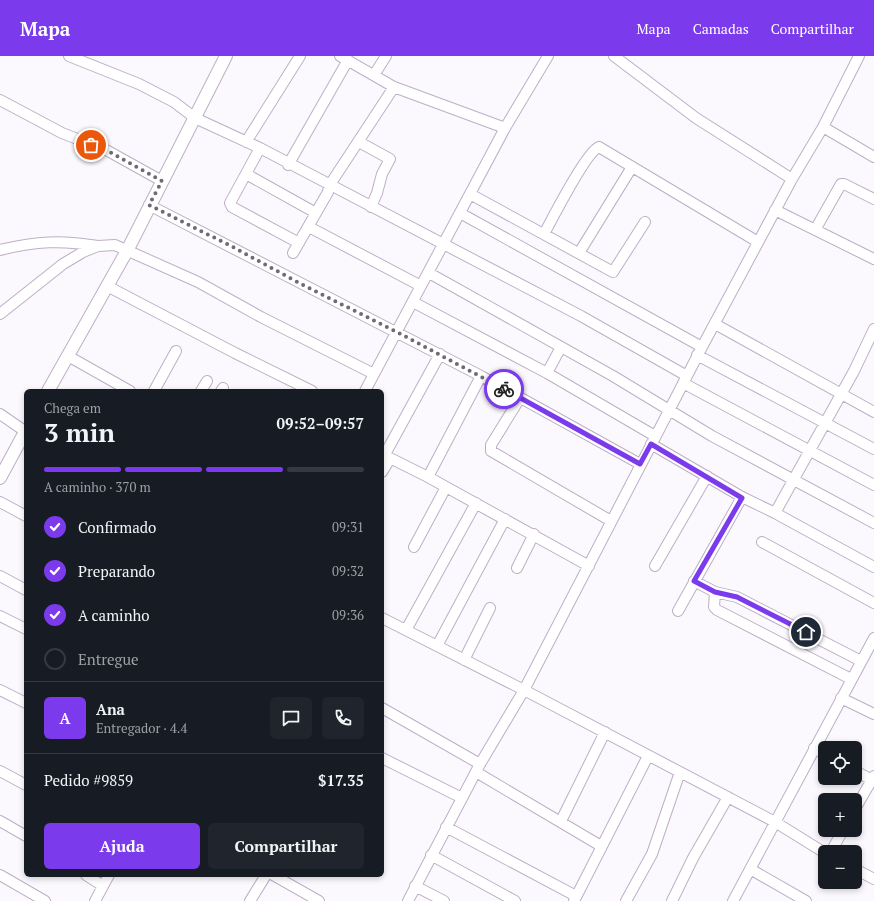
<!DOCTYPE html>
<html lang="pt">
<meta charset="utf-8">
<style>
:root{--surface:#171b24;--page:#20242c;--text:#f1f3f6;--muted:#9ea1a6;--line:#363941;--accent:#7c3aed}
body{margin:0;font-family:"PT Serif",serif;background:var(--page);color:var(--text);height:100vh;display:flex;flex-direction:column;font-size:15px;white-space:nowrap}
*{box-sizing:border-box;margin:0}
p{font-size:13px;color:var(--muted)}
.icon{flex:none;width:22px;height:22px;fill:none;stroke:currentColor;stroke-width:2;stroke-linecap:round;stroke-linejoin:round}
.map{position:relative;flex:1;overflow:hidden}
.sheet{position:absolute;left:24px;top:333px;width:360px;height:488px;display:flex;flex-direction:column;background:var(--surface);border-radius:6px;box-shadow:0 2px 6px #0003}
.sheet>*{flex:none}
.tools{position:absolute;left:818px;top:685px;display:grid;gap:8px}
.tools a{display:grid;place-items:center;width:44px;height:44px;border-radius:6px;background:var(--surface);box-shadow:0 2px 6px #0003;font-size:20px}
.pin{position:absolute;display:grid;place-items:center;width:34px;height:34px;color:#fff;margin:-17px;border:2px solid #fff;border-radius:50%;box-shadow:0 1px 4px #0007}
.courier{position:absolute;display:grid;place-items:center;width:40px;height:40px;margin:-20px;border:3px solid #7c3aed;border-radius:50%;background:#fff;color:#222;box-shadow:0 1px 5px #0007}
.overview em{font-style:normal;font-weight:700}
.overview div{display:flex;flex-direction:column-reverse}
.overview{display:flex;align-items:center;justify-content:space-between;height:68px;padding:0 20px}
h1{font-size:26px;font-weight:700;line-height:30px}
.bar{display:grid;grid-template-columns:repeat(4,1fr);gap:6px 4px;align-content:center;height:48px;padding:0 20px}
.bar i{height:5px;border-radius:3px;background:var(--line)}
.bar .selected{background:var(--accent)}
.bar p{grid-column:span 4}
.line{display:flex;align-items:center;gap:10px;padding:0 20px;border-top:1px solid var(--line)}
.line div{flex:1}
.round{display:grid;place-items:center;flex:none;width:42px;height:42px;border-radius:6px;background:var(--page)}
ol{padding:0 20px;list-style:none}
li{display:flex;align-items:center;gap:12px;height:44px}
li p{margin-inline-start:auto}
li .icon{padding:4px;border-radius:50%;background:var(--accent);color:#fff;stroke-width:4}
li:last-child{color:var(--muted)}
li i{width:22px;height:22px;border:2px solid var(--line);border-radius:50%}
.primary-button{display:flex;gap:8px;margin-top:auto;padding:8px 20px}
.primary-button a{flex:1;height:46px;border-radius:6px;background:var(--accent);color:#fff;font-size:16px;font-weight:700;line-height:46px;text-align:center}
.primary-button a+a{background:var(--page);color:var(--text)}
header{display:flex;align-items:center;gap:24px;box-sizing:border-box;height:56px;padding:0 20px;background:var(--accent);color:#fff}
header strong{font-size:19px}
nav{display:flex;gap:22px;margin-inline-start:auto;font-size:14px}
.map>svg:first-child{display:block}
</style>
<header>
<strong>Mapa</strong>
<nav><a>Mapa</a><a>Camadas</a><a>Compartilhar</a></nav>
</header>
<div class="map">
<svg width="874" height="845" viewBox="0 0 874 845">
<rect width="100%" height="100%" fill="#fcf9fe"/>
<g fill="none" stroke-linecap="round" stroke-linejoin="round">
<g stroke="#bdafc6" stroke-width="12">
<path id="minor" d="M69,0l70,28 35,18 21,16 65,30 321,168 106,60
M340,0l54,31 111,41
M614,0l82,62 96,61
M374,19l12,-19
M0,44l62,33 46,18 54,30
M823,71l51,30
M246,86l54,-86
M359,86l31,17 -8,15 -5,19 -6,14
M260,92l-30,55 2,4 67,36
M288,109l60,-105
M246,118l70,39
M470,138l143,78 32,-50
M149,149l332,171 159,88
M775,154l99,49
M460,157l242,134
M309,171l112,59
M815,174l26,-46h3l30,15
M544,178c8,-15 43,-83 55,-87l159,95
M0,194c37,-9 61,-10 98,-4
M293,197l35,-61 1,-6 65,-99
M579,197l53,-86
M429,217l184,103 99,60 162,87
M107,230l128,67 77,38
M413,246l134,71 108,63
M0,258l63,-50 20,-12 15,-6 17,-1 83,37 63,35 113,57
M715,268l159,88
M697,299l177,94
M68,300l62,35
M547,317l14,-26
M683,327l191,102
M154,335l22,-40
M201,335l6,-10
M221,335l2,-3
M365,335l140,-263 43,-72
M520,342l-29,47v6l120,70
M0,358l26,18
M651,388l91,53 33,16 99,54
M382,398l46,23 161,89
M384,400l56,-102
M382,416l8,-13
M428,421l53,-101
M0,446l26,14
M775,457l79,-142 20,-42
M762,486l112,61
M414,491l32,-60
M655,510l52,-90
M517,512l17,-34
M0,520l26,14
M694,525l21,11 22,5 124,64
M715,536l-1,15 3,3 134,69
M678,555l64,-114
M0,560l26,13
M382,562l142,72 251,132 50,31
M406,574l70,-127
M437,590l68,-127
M464,604l26,-52
M0,634l26,13
M841,642l33,16
M382,652l98,56
M814,692l11,6
M382,702l80,40
M0,715l26,14
M855,715l19,10
M476,716l125,74
M855,753l19,-33
M0,765l26,15
M561,765l44,-89
M446,771l130,69
M831,796l12,-22
M431,799l84,46
M750,813l56,32
M855,813l19,10
M0,819l45,26
M86,819l17,11
M273,819l46,26
M415,830l29,15
M95,845l14,-26
M250,845l16,-26
M408,845l72,-137 44,-74 178,-343 90,-168 31,-52 36,-71
M574,845l74,-145
M626,845l26,-47 28,-82
M672,845l21,-43 35,-61
M733,845l141,-263"/>
</g>
<g stroke="#bdafc6" stroke-width="14">
<path id="tertiary" d="M48,335l80,-142 98,-193
M0,422l26,-48"/>
</g>
<use href="#minor" stroke="#fff" stroke-width="10"/>
<use href="#tertiary" stroke="#fff" stroke-width="12"/>
</g>
<g fill="none" stroke-linecap="round" stroke-linejoin="round">
<path stroke="#6f6b72" stroke-width="4" stroke-dasharray="0 7.2" d="M91,89l17,6 54,30 -13,24 82,41 72,39 94,47 107,57"/>
<path stroke="#7c3aed" stroke-width="5" d="M504,333l136,75 11,-20 91,54 -48,83 21,11 22,5 69,35"/>
</g>
</svg>
<div class="tools">
<a><svg class="icon" aria-label="locate" viewBox="0 0 24 24"><circle cx="12" cy="12" r="6"/><path d="M12 2v4M12 18v4M2 12h4M18 12h4"/></svg></a>
<a>+</a>
<a>−</a>
</div>
<div class="pin" style="left:91px;top:89px;background:#ea580c"><svg class="icon" aria-label="bag" viewBox="0 0 24 24"><path d="M5 8h14l-1 12H6zM9 8a3 3 0 0 1 6 0"/></svg></div>
<div class="pin" style="left:806px;top:576px;background:#1f2937"><svg class="icon" aria-label="home" viewBox="0 0 24 24"><path d="M3 11l9-7 9 7M6 9v11h12V9"/></svg></div>
<div class="courier" style="left:504px;top:333px"><svg class="icon" aria-label="bike" viewBox="0 0 24 24"><circle cx="6" cy="16" r="4"/><circle cx="18" cy="16" r="4"/><path d="M6 16l4-8h5l3 8M10 8l3 8H6M13 5h3"/></svg></div>
<section class="sheet">
<div class="overview"><div><h1>3 min</h1><p>Chega em</p></div><em>09:52–09:57</em></div>
<div class="bar"><i class="selected"></i><i class="selected"></i><i class="selected"></i><i></i><p>A caminho · 370 m</p></div>
<ol>
<li><svg class="icon" aria-label="check" viewBox="0 0 24 24"><path d="M5 12l5 5 9-10"/></svg>Confirmado<p>09:31</p></li>
<li><svg class="icon" aria-label="check" viewBox="0 0 24 24"><path d="M5 12l5 5 9-10"/></svg>Preparando<p>09:32</p></li>
<li><svg class="icon" aria-label="check" viewBox="0 0 24 24"><path d="M5 12l5 5 9-10"/></svg>A caminho<p>09:36</p></li>
<li><i></i>Entregue</li>
</ol>
<div class="line" style="height:72px"><b class="round" style="background:var(--accent);color:#fff">A</b><div><b>Ana</b><p>Entregador · 4.4</p></div><a class="round"><svg class="icon" aria-label="chat" viewBox="0 0 24 24"><path d="M4 5h16v11H9l-5 4z"/></svg></a><a class="round"><svg class="icon" aria-label="phone" viewBox="0 0 24 24"><path d="M5 4h4l2 5-3 2q2 4 5 5l2-3 5 2v4C11 20 4 13 5 4z"/></svg></a></div>
<div class="line" style="height:52px"><div>Pedido #9859</div><b>$17.35</b></div>
<div class="primary-button"><a>Ajuda</a><a>Compartilhar</a></div>
</section>
</div>
